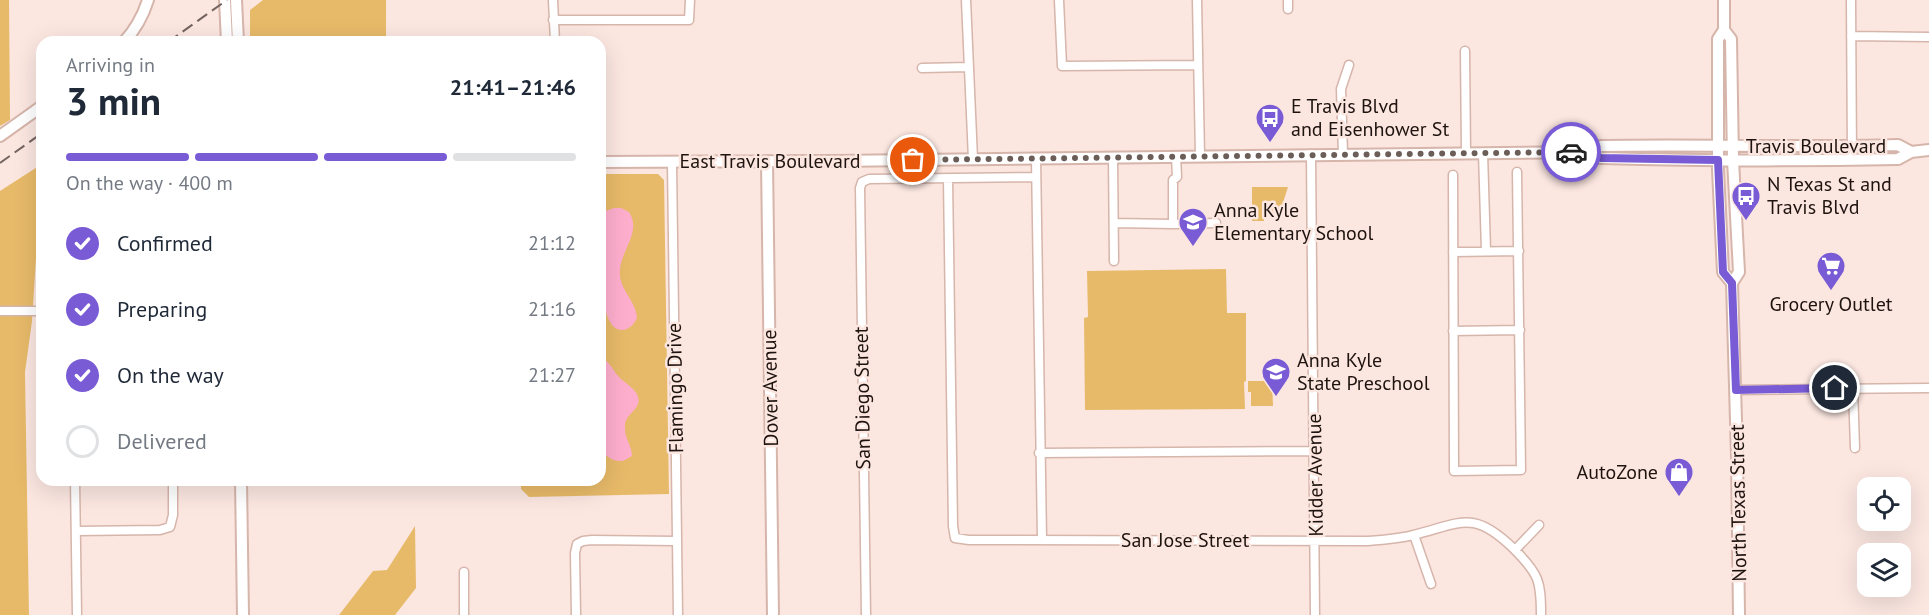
<!DOCTYPE html>
<meta charset="utf-8">
<style>
:root{--surface:#fff;--page:#f6f6f7;--text:#1f2937;--muted:#747a83;--line:#e0e1e3;--accent:#785bd5}
body{margin:0;font-family:"PT Sans",sans-serif;background:var(--page);color:var(--text);height:100vh;display:flex;flex-direction:column;font-size:22px;white-space:nowrap}
*{box-sizing:border-box;margin:0}
p{font-size:20px;color:var(--muted)}
.icon{flex:none;width:33px;height:33px;fill:none;stroke:currentColor;stroke-width:2;stroke-linecap:round;stroke-linejoin:round}
.map{position:relative;flex:1;overflow:hidden}
.drawer{position:absolute;left:36px;top:36px;width:570px;height:450px;display:flex;flex-direction:column;background:var(--surface);border-radius:18px;box-shadow:0 6px 24px #0002}
.drawer>*{flex:none}
.buttons{position:absolute;left:1857px;top:477px;display:grid;gap:12px}
.buttons a{display:grid;place-items:center;width:54px;height:54px;border-radius:12px;background:var(--surface);box-shadow:0 6px 24px #0002;font-size:30px}
.pin{position:absolute;display:grid;place-items:center;width:51px;height:51px;color:#fff;margin:-26px;border:3px solid #fff;border-radius:50%;box-shadow:0 2px 6px #0007}
.courier{position:absolute;display:grid;place-items:center;width:60px;height:60px;margin:-30px;border:4px solid #785bd5;border-radius:50%;background:#fff;color:#222;box-shadow:0 2px 8px #0007}
.summary em{font-style:normal;font-weight:600}
.summary div{display:flex;flex-direction:column-reverse}
.summary{display:flex;align-items:center;justify-content:space-between;height:102px;padding:0 30px}
h1{font-size:39px;font-weight:600;line-height:45px}
.bar{display:grid;grid-template-columns:repeat(4,1fr);gap:9px 6px;align-content:center;height:72px;padding:0 30px}
.bar i{height:8px;border-radius:4px;background:var(--line)}
.bar .on{background:var(--accent)}
.bar p{grid-column:span 4}
ol{padding:0 30px;list-style:none}
li{display:flex;align-items:center;gap:18px;height:66px}
li p{margin-inline-start:auto}
li .icon{padding:6px;border-radius:50%;background:var(--accent);color:#fff;stroke-width:4}
li:last-child{color:var(--muted)}
li i{width:33px;height:33px;border:3px solid var(--line);border-radius:50%}
.map>svg:first-child{display:block}
</style>
<div class="map">
<svg width="1929" height="615" viewBox="0 0 1929 615">
<rect width="100%" height="100%" fill="#fbe6e0"/>
<path fill="#e7ba69" d="M0,0h9l1,120 -10,6z
M263,0h123v42h-136v-32z
M42,164l-10,157 -7,51 4,243h-29v-424z
M600,174h58l6,6 5,314 -140,3 -8,-8v-9h79z
M1252,187h36l-8,25 -9,1v-12h-7v20h-12z
M1226,269l1,44h19v68l-2,1 1,27 -160,1 -1,-92 4,-1 -1,-46z
M1248,381h24l1,25h-22v-14h-3z
M415,526l1,62 -21,27h-56l34,-44 14,-1z"/>
<path fill="#fdaecc" d="M614,208h7l8,4c13,20 -8,38 -9,58 -2,19 16,30 17,48 -3,6 -7,11 -14,12 -29,3 -23,-97 -23,-117z
M600,357c11,5 12,13 20,21 6,6 22,14 18,26 -4,10 -14,11 -13,25 0,10 7,17 7,27l-9,5c-11,1 -20,-6 -23,-15v-47c3,-10 0,-30 0,-42z"/>
<g fill="none" stroke-linecap="round" stroke-linejoin="round">
<g stroke="#d6b5ab" stroke-width="11">
<path id="minor" d="M553,0l2,42
M966,0l7,159
M1059,0l3,66 136,-1
M1197,0l3,156
M1288,0v9
M1851,0l1,160
M553,20h136l1,-20
M1851,36l78,1
M1465,51l1,102
M922,68l47,-1
M1483,153l3,98
M1311,154l4,461
M1343,154l-2,-65 8,-24
M1113,157l1,104
M1036,158l6,382
M672,162l6,453
M1453,175l1,296 67,-1 -4,-298
M948,179l5,347 2,12 14,2 398,1c15,-1 31,-2 46,-6 49,-12 60,-26 101,14 25,25 27,32 27,66
M1114,223l59,1v-44l4,-3 -1,-21
M1173,224l43,-1
M1453,252l66,-1
M0,311h42
M1453,331l67,-1
M1853,388l2,60
M1736,390l193,-2
M1039,453l276,-2
M75,480l2,135
M76,531l84,-1 10,-3 3,-12v-35
M1414,535l17,49
M1515,550l24,-25
M464,572v43
M576,615l-1,-62 2,-9 6,-3 9,-1 84,1
M866,615l-6,-427 2,-6 7,-3 167,-2"/>
</g>
<g stroke="#d6b5ab" stroke-width="14">
<path id="major" d="M225,0l2,42
M236,0l2,42
M1724,0v30l7,9 2,121 6,112 -7,11 5,172 2,160
M1724,30l-6,9v131l5,102 9,11
M124,42c11,-12 19,-26 24,-42
M0,136l42,-30
M1589,152l12,6c99,3 198,3 297,1l13,-7 18,-2
M767,161l6,454
M600,162l234,-1 755,-9 12,-6c99,-2 198,2 297,-1l13,7
M241,480l2,135"/>
</g>
<use href="#minor" stroke="#fff" stroke-width="8"/>
<use href="#major" stroke="#fff" stroke-width="10"/>
<path stroke="#736460" stroke-width="2" stroke-dasharray="12 6" stroke-linecap="butt" d="M168,42l59,-42
M0,163l42,-30"/>
</g>
<g fill="none" stroke-linecap="round" stroke-linejoin="round">
<path stroke="#6b5d58" stroke-width="6" stroke-dasharray="0 10.8" d="M913,160l658,-8"/>
<path stroke="#785bd5" stroke-width="8" d="M1571,152h18l12,6 117,2 5,112 9,11 4,107 99,-2"/>
</g>
<defs>
<g id="bus-pin" transform="scale(1.5)"><path d="M0 17L-7.5 6A9.5 9.5 0 1 1 7.5 6Z" fill="#785bd5" stroke="#fbe6e0"/><path d="M-5-6H5V4H4V6H2V4H-2V6H-4V4H-5ZM-3.5-4V0h7V-4ZM-3.5 1.2v1.5H-2V1.2ZM2 1.2v1.5H3.5V1.2Z" fill="#fff"/></g>
<g id="school-pin" transform="scale(1.5)"><path d="M0 17L-7.5 6A9.5 9.5 0 1 1 7.5 6Z" fill="#785bd5" stroke="#fbe6e0"/><path d="M0-5L7-2L0 1L-7-2ZM-4 1L0 2.5L4 1V4Q0 6-4 4Z" fill="#fff"/></g>
<g id="supermarket-pin" transform="scale(1.5)"><path d="M0 17L-7.5 6A9.5 9.5 0 1 1 7.5 6Z" fill="#785bd5" stroke="#fbe6e0"/><path d="M-6-5.5h2.5l.6 2H6L4.5 2H-2.5L-4.4-4H-6ZM-1.5 3.2a1.3 1.3 0 1 0 .1 0ZM3 3.2a1.3 1.3 0 1 0 .1 0Z" fill="#fff"/></g>
<g id="shop-pin" transform="scale(1.5)"><path d="M0 17L-7.5 6A9.5 9.5 0 1 1 7.5 6Z" fill="#785bd5" stroke="#fbe6e0"/><path d="M-5-2.5h2.3a2.7 3.5 0 0 1 5.4 0H5L5.5 6h-11ZM-1.5-2.5h3a1.5 2.3 0 0 0-3 0Z" fill="#fff"/></g>
</defs>
<g fill-rule="evenodd">
<use href="#bus-pin" x="1270" y="118"/>
<use href="#bus-pin" x="1746" y="196"/>
<use href="#school-pin" x="1193" y="222"/>
<use href="#supermarket-pin" x="1831" y="266"/>
<use href="#school-pin" x="1276" y="372"/>
<use href="#shop-pin" x="1679" y="472"/>
</g>
<g text-anchor="middle" stroke-width="5" stroke-linejoin="round" paint-order="stroke">
<g font-size="20" fill="#1e130f" stroke="#fbe6e0" text-anchor="start">
<text x="1291" y="113">E Travis Blvd<tspan x="1291" dy="23">and Eisenhower St</tspan></text>
<text x="1767" y="191">N Texas St and<tspan x="1767" dy="23">Travis Blvd</tspan></text>
<text x="1214" y="217">Anna Kyle<tspan x="1214" dy="23">Elementary School</tspan></text>
<text x="1831" y="311" text-anchor="middle">Grocery Outlet</text>
<text x="1297" y="367">Anna Kyle<tspan x="1297" dy="23">State Preschool</tspan></text>
<text x="1658" y="479" text-anchor="end">AutoZone</text>
</g>
<g font-size="20" fill="#1e130f" stroke="#fbe6e0">
<text x="1816" y="153">Travis Boulevard</text>
<text x="770" y="168">East Travis Boulevard</text>
<text transform="translate(675 388) rotate(-91)" y="7">Flamingo Drive</text>
<text transform="translate(770 388) rotate(-91)" y="7">Dover Avenue</text>
<text transform="translate(862 398) rotate(-91)" y="7">San Diego Street</text>
<text transform="translate(1315 475) rotate(-91)" y="7">Kidder Avenue</text>
<text transform="translate(1738 503) rotate(-91)" y="7">North Texas Street</text>
<text x="1185" y="547">San Jose Street</text>
</g>
</g>
</svg>
<div class="buttons">
<a><svg class="icon" aria-label="locate" viewBox="0 0 24 24"><circle cx="12" cy="12" r="6"/><path d="M12 2v4M12 18v4M2 12h4M18 12h4"/></svg></a>
<a><svg class="icon" aria-label="layers" viewBox="0 0 24 24"><path d="M12 4l9 5-9 5-9-5zM3 14l9 5 9-5"/></svg></a>
</div>
<div class="pin" style="left:913px;top:160px;background:#ea580c"><svg class="icon" aria-label="bag" viewBox="0 0 24 24"><path d="M5 8h14l-1 12H6zM9 8a3 3 0 0 1 6 0"/></svg></div>
<div class="pin" style="left:1835px;top:388px;background:#1f2937"><svg class="icon" aria-label="home" viewBox="0 0 24 24"><path d="M3 11l9-7 9 7M6 9v11h12V9"/></svg></div>
<div class="courier" style="left:1571px;top:152px"><svg class="icon" aria-label="car" viewBox="0 0 24 24"><path d="M5 17H2v-5l4-1 3-4h7l3 4 3 1v5h-3M9 17h6M6 11h13"/><circle cx="7" cy="17" r="2"/><circle cx="17" cy="17" r="2"/></svg></div>
<section class="drawer">
<div class="summary"><div><h1>3 min</h1><p>Arriving in</p></div><em>21:41–21:46</em></div>
<div class="bar"><i class="on"></i><i class="on"></i><i class="on"></i><i></i><p>On the way · 400 m</p></div>
<ol>
<li><svg class="icon" aria-label="check" viewBox="0 0 24 24"><path d="M5 12l5 5 9-10"/></svg>Confirmed<p>21:12</p></li>
<li><svg class="icon" aria-label="check" viewBox="0 0 24 24"><path d="M5 12l5 5 9-10"/></svg>Preparing<p>21:16</p></li>
<li><svg class="icon" aria-label="check" viewBox="0 0 24 24"><path d="M5 12l5 5 9-10"/></svg>On the way<p>21:27</p></li>
<li><i></i>Delivered</li>
</ol>
</section>
</div>
